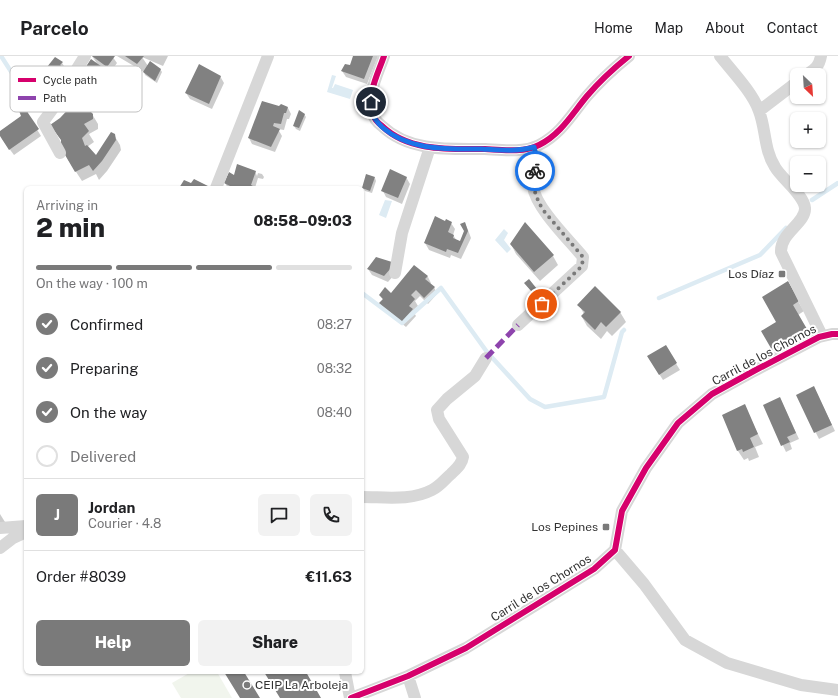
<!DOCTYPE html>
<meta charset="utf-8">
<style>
:root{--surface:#fff;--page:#f2f2f2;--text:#202124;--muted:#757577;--line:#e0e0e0;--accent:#7a7a7a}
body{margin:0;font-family:"Public Sans",sans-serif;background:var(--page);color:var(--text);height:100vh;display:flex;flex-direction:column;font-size:15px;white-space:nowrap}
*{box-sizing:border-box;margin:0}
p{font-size:13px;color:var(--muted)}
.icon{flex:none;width:22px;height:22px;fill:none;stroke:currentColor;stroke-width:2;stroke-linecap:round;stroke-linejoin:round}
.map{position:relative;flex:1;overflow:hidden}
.drawer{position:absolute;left:24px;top:130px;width:340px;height:488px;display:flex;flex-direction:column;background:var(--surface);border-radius:6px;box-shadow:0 1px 3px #0004}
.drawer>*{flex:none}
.needle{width:26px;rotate:155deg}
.buttons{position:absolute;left:790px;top:12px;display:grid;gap:8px}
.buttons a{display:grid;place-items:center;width:36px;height:36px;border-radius:6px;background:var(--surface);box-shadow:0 1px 3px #0004;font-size:20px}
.pin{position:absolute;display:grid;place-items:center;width:34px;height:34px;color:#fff;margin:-17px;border:2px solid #fff;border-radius:50%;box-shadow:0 1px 4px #0007}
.courier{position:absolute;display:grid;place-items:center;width:40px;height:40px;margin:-20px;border:3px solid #1a73e8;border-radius:50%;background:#fff;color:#222;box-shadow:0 1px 5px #0007}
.head em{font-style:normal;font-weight:800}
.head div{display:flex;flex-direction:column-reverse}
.head{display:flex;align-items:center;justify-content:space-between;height:68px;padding:0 12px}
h1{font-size:26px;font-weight:800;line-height:30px}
.bar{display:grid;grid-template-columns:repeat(4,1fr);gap:6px 4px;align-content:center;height:48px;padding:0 12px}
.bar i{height:5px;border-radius:3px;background:var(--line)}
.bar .current{background:var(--accent)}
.bar p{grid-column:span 4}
.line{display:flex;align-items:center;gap:10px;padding:0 12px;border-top:1px solid var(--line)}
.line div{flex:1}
.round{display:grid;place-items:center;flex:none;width:42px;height:42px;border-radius:6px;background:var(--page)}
ol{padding:0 12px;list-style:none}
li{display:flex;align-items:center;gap:12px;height:44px}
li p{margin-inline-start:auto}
li .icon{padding:4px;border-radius:50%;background:var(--accent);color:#fff;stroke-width:4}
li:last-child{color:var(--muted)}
li i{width:22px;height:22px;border:2px solid var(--line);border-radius:50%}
.button{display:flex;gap:8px;margin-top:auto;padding:8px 12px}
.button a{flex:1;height:46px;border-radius:6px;background:var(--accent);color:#fff;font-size:16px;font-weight:800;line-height:46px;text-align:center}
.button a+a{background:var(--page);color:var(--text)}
header{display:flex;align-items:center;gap:24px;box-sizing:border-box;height:56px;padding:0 20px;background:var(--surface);border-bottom:1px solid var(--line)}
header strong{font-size:19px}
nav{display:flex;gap:22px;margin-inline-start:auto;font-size:14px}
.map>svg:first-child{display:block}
</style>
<header>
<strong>Parcelo</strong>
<nav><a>Home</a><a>Map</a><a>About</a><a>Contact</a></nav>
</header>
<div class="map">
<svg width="838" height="642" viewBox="0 0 838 642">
<rect width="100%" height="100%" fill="#fff"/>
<path fill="#f1f5ed" d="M191,616h26l15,26h-51l-9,-15z"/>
<path fill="#ddebf3" d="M332,19l4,1 -4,12h1l2,-4 18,6 -3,9 -23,-7z
M385,144l7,1 -6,17 -7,-3z
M504,173l4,4 -4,7 7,9 -4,4 -12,-13z"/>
<path fill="#0003" d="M92,0h20l5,7 -7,10 -6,-5 4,8 -6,10 4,7 -5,6 -17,-13 -3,-6 17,-15z
M117,0h51l-5,10 -21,-9 6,9 12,3 2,3 -5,11 -12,-8 -1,-3z
M354,0h24l-11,28 -21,-7 -4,-6 9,-5z
M62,7l4,6 -2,1 7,9 -7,11 -9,-7 -4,6 -7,-5 -4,-7z
M220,20l4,7 -12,26 -22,-10 -4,-6z
M69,37l20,1 6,10 -6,7 3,3 6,10v5l-9,5 5,8 -7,5 9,9 18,-21 6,10 1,5 -14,21 -8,9 -3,-6 -14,7 -15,-23 -5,-17 -10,-16 8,-6 15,-16z
M22,44l8,18 11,18 -27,19 -12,-16 -2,-7 22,-15 -8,-14z
M279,52h9l3,6 -2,5h-2l-3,11 -6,-1 4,7 -7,16 -23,-8 -3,-6z
M304,58l2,3 -6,14 -4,-2 -2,-3z
M255,115l2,5 1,-3 4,1 2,3 -1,2 -5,-1 -3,10h-27l-3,-5 9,-7z
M406,121l4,7 -8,20 -16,-7 -3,-6z
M375,122l1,3 -4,12 -7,-2 -2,-3z
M446,166l5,1 4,6 -2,6 4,6 4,1 4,-11v-8l3,7 3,8 -10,21 -10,-4 -1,3 -21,-8 -4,-7z
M511,188l42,12 5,9 -18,16 -24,-27z
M392,207l2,12 -6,7 -16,-7 -4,-6z
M414,210l14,11 3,6 -1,1 4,3 3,7 -9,10 -8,-8 -5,5 3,5 -5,5 3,5 -10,11 -22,-18 -4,-6 3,-3 -3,-5 11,-1z
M787,227l17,28 -6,4 14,24 -34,20 -16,-28 16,-9z
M527,230l9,3 2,3 -4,2z
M579,249l41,7 6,10 -14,14 -5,-5 -6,8 -14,-13 -5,-9 2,-3z
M665,290l15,24 -17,10 -11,-17z
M817,338l18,37 -16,8 -22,-44z
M780,342l19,41 -9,4 2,6 -6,3 -22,-46z
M744,350l19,38 -8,3 4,10 -10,4 -1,-3 -4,2 -6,-9 -15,-36z
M0,458l5,8 -5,3z"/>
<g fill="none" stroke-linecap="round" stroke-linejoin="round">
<path stroke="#ddebf3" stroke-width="4.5" d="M1,0l34,53
M812,144l26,-17
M362,237l40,30 39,-35 46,64 43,47 15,8 59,-10 18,-65 2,-2
M659,242l101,-43 26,-27"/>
</g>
<path fill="#818181" d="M92,0h23l-8,11z
M125,0h19l-7,8z
M353,0h20l-9,23 -23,-8 4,-7 5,1z
M55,1l8,5 -3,3 8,7 -8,13 -9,-7 -4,5 -8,-6z
M91,3l14,10 -8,12 6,5 -5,7 -19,-13 4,-4 -2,-2z
M150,5l11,8 -6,12 -12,-9z
M199,8l22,12 -12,28 -24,-11z
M75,28l15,10 -9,12 4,6 4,-2 4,4v5l-9,5 5,7 -7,7 3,8 2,-1 9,10 15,-23 4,2 1,6 -14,21 -9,10 -4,-6 -14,7 -14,-24v-8l-11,-15 10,-7 15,-16 -7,-9z
M22,43l6,14 11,16 -30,21 -9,-14v-5l21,-15 -3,-9 -3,1 -3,-6z
M262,45l17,5 2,-2 7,3 -2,6h-2l-3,11 -7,-1 -1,3 7,3 -9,18 -23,-9z
M299,54l6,4 -6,14 -6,-2z
M237,108l19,7 -5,14 6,3h-23l-10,-5 5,-11 5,3z
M390,113l17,8 -9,21 -17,-7z
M366,118l9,3 -5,14 -8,-3z
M194,123l14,7 -1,2h-28l5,-8 7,3z
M435,160l10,5 1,-2 6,3 -4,10 6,3 -1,3 7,3 4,-10 -4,-7 5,-2 3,9 -10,22 -11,-4 -1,3 -22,-9z
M525,166l29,33 -20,17 -24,-28z
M376,201l16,5 -1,6 -7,8 -17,-7z
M414,209l14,11 -3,3 10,8 -11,11 -8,-8 -5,5 4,4 -6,7 4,3 -11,12 -23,-18 4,-4 -4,-4 6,-8 6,6z
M529,223l8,10 -5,3 -8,-9z
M788,225l11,20 -6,4 14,24 -35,21 -11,-19 15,-9 -14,-25z
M595,230l26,26 -15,15 -5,-5 -6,8 -14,-14 4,-4 -8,-7z
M666,289l11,18 -18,12 -12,-19z
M814,330l18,39 -18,8 -18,-38z
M780,341l16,36 -9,4 3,5 -9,4 -18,-41z
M745,348l13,30 -8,4 4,9 -11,5 -1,-3 -5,2 -15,-36z
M224,616h20l16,26h-20z
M264,616h42l15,26h-41z"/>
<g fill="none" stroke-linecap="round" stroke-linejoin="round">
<path stroke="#d7d7d7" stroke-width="12" d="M384,0c-6,18 -18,39 -11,58 1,5 5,9 9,12 27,26 68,23 103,23 17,1 38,4 54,-4 22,-11 33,-31 48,-49 13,-15 27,-28 42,-40
M720,0c12,15 33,37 39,55 7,18 5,39 16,56 6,11 29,28 30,41 1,15 -25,25 -24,44l41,84
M806,19c9,-6 13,-8 15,-19
M759,55l38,-29
M60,97l-17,-31 30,-41 2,-9 10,-16
M216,132l52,-132
M395,217l7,-40 28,-86
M518,269l64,-59 1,-9c-14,-17 -47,-49 -50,-70 -2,-15 7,-22 1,-40
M362,441c23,0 49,4 70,-7 8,-4 13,-11 19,-16 6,-6 11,-10 12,-17l-24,-38 -2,-9 10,-11 28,-23 11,-18
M0,472l26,-2
M0,492l13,-10 13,-6
M615,494l29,34 41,56 42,23 74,22 37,5
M345,616l5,26
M408,620l7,22
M351,642l57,-22 58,-28 128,-79 21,-19 7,-39 24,-43 32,-45 34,-29 40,-22 67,-35 13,-3h6"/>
<path stroke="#8e44ad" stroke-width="5" stroke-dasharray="10 5" stroke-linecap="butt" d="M486,302l32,-33"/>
<g stroke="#fff" stroke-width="8">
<path id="cycleway" d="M384,0c-6,18 -18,39 -11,58 1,5 5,9 9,12 27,26 68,23 103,23 17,1 38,4 54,-4 22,-11 33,-31 48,-49 13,-15 27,-28 42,-40
M351,642l57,-22 58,-28 128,-79 21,-19 7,-39 24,-43 32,-45 34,-29 40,-22 67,-35 13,-3h6"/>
</g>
<use href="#cycleway" stroke="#d6006c" stroke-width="6"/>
</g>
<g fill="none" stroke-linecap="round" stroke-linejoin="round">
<path stroke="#7a7a7a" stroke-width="4" stroke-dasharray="0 7.2" d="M535,115c-3,17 0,24 8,39l40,47 -1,9 -40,38"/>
<path stroke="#1a73e8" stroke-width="5" d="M371,46c1,4 0,9 2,12 1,5 5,9 9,13 27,24 66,22 100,22 17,1 36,3 52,-2l2,8 -1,16"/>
</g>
<g fill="#7a7a7a" stroke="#fff" stroke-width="1.5">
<rect x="778" y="214" width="8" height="8" rx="2"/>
<rect x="602" y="467" width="8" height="8" rx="2"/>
<circle cx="247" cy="629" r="4"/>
</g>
<g text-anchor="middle" stroke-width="4" stroke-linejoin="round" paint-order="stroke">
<g font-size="12" fill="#333" stroke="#fff" text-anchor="end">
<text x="774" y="222">Los Díaz</text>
<text x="598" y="475">Los Pepines</text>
<text x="255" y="633" text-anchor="start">CEIP La Arboleja</text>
</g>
<g font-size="12" fill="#333" stroke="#fff">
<text transform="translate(764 299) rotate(-28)" y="4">Carril de los Chornos</text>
<text transform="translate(541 532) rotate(-32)" y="4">Carril de los Chornos</text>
</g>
</g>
<rect x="10" y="10" width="132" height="46" rx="6" fill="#fff" stroke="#c2c2c2" stroke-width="1"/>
<rect x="18" y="22" width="18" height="4" fill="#d6006c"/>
<rect x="18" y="40" width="18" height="4" fill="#8e44ad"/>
<g font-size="11" fill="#333">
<text x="43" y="28">Cycle path</text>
<text x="43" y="46">Path</text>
</g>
</svg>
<div class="buttons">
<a><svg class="needle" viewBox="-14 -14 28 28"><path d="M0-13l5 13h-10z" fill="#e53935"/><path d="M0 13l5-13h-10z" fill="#757577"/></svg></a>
<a>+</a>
<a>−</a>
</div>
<div class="pin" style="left:542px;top:248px;background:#ea580c"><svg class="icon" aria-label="bag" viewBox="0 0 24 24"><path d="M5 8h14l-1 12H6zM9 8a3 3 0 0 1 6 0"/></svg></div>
<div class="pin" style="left:371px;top:46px;background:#1f2937"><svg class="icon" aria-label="home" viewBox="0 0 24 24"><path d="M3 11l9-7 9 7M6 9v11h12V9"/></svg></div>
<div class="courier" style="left:535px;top:115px"><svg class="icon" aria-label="bike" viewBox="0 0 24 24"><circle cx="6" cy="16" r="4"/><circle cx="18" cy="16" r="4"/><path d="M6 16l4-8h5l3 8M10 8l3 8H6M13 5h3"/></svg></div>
<section class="drawer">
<div class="head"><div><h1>2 min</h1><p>Arriving in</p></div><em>08:58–09:03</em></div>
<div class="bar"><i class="current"></i><i class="current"></i><i class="current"></i><i></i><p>On the way · 100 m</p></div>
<ol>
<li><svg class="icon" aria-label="check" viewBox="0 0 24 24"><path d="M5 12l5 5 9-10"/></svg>Confirmed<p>08:27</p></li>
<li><svg class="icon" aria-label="check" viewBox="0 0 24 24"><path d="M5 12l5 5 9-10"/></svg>Preparing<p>08:32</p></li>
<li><svg class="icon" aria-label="check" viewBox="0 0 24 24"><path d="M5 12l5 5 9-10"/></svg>On the way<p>08:40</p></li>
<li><i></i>Delivered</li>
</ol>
<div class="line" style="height:72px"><b class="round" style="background:var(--accent);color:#fff">J</b><div><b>Jordan</b><p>Courier · 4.8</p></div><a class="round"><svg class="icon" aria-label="chat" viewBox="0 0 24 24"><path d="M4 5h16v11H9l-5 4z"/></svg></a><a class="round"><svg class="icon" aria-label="phone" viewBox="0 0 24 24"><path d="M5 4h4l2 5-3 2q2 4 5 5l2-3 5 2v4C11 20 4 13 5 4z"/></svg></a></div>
<div class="line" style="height:52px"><div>Order #8039</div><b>€11.63</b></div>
<div class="button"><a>Help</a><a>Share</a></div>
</section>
</div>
